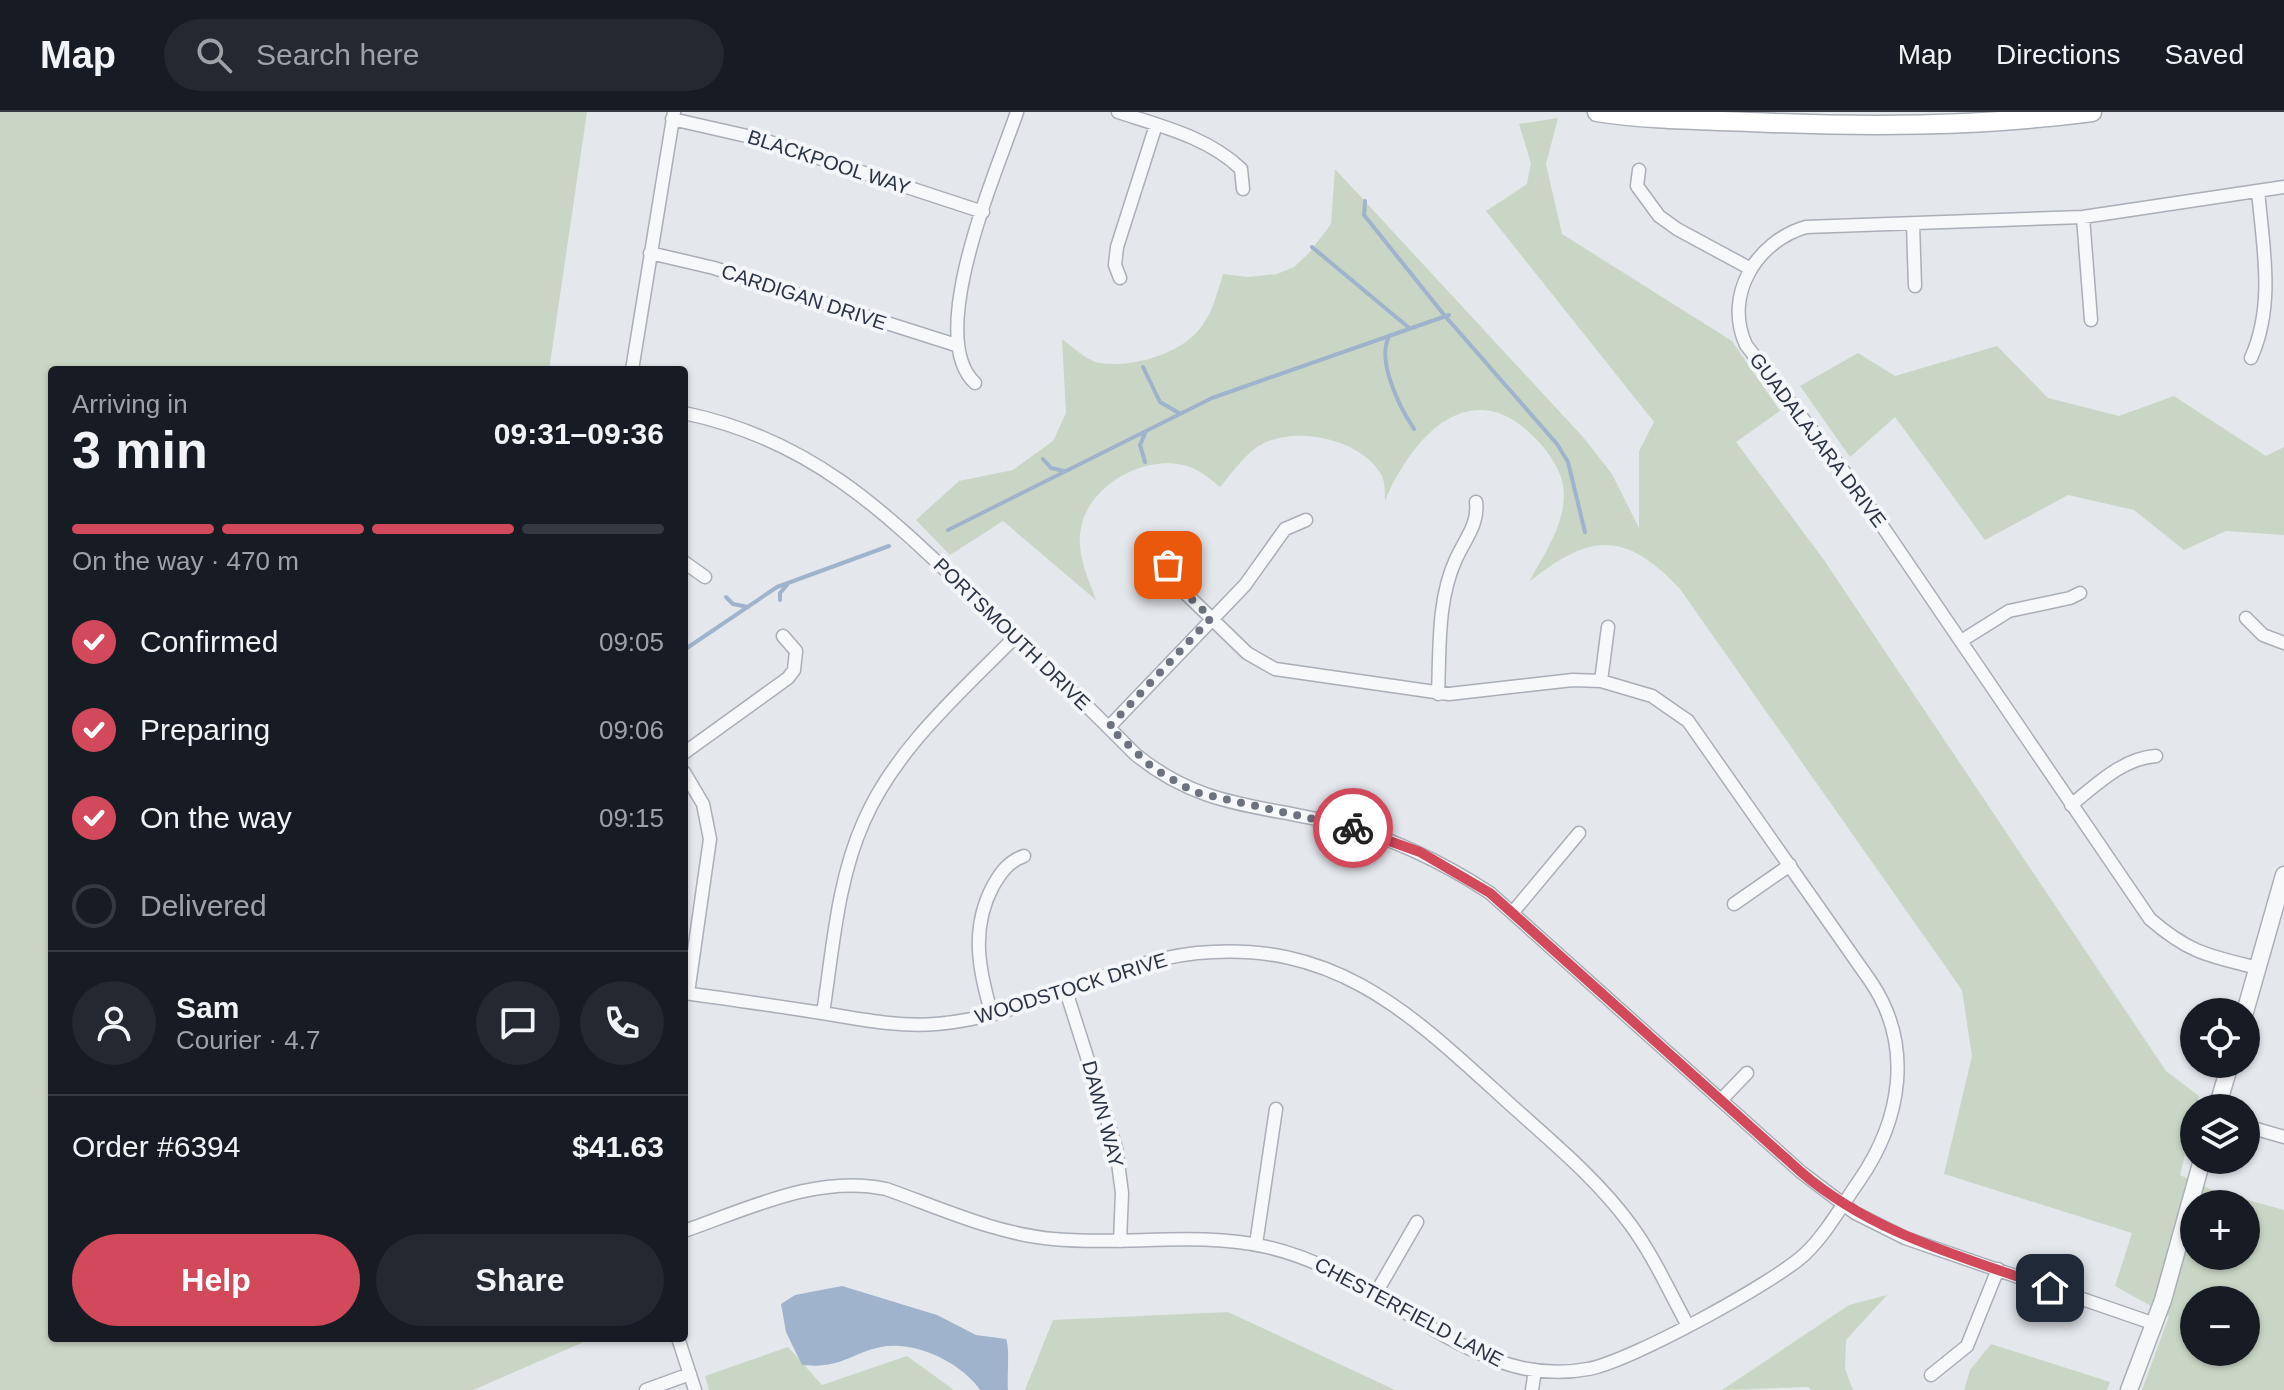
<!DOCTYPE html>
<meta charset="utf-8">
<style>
:root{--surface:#171b24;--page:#242831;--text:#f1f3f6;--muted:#9ea1a6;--line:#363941;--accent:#d1495b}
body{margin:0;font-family:Helvetica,sans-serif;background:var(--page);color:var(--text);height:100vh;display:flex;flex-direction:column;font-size:30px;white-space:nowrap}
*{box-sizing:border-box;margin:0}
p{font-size:26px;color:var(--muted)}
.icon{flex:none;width:44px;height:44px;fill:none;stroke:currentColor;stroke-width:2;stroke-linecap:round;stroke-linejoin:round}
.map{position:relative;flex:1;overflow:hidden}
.details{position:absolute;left:48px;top:254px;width:640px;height:976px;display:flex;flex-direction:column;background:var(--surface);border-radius:8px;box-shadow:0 2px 6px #0004}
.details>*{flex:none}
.fabs{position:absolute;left:2180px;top:886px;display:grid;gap:16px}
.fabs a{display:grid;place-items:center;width:80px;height:80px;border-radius:50%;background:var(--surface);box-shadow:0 2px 6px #0004;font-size:40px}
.pin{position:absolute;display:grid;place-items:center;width:68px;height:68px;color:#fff;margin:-34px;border-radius:16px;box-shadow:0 4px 12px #0006}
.courier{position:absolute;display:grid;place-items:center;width:80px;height:80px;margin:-40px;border:6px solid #d1495b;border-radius:50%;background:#fff;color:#222;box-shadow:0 2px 10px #0007}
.overview em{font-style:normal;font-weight:600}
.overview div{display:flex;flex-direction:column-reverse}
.overview{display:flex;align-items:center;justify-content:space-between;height:136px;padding:0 24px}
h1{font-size:52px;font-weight:600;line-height:60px}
.bar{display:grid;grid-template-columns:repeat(4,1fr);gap:12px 8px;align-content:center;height:96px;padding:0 24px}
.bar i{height:10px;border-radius:6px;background:var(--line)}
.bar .selected{background:var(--accent)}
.bar p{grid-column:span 4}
.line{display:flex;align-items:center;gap:20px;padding:0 24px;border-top:2px solid var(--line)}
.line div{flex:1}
.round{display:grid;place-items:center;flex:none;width:84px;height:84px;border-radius:42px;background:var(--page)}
ol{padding:0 24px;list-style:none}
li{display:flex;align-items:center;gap:24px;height:88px}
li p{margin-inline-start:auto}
li .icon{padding:8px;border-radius:50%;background:var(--accent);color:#fff;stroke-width:4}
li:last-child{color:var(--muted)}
li i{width:44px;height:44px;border:4px solid var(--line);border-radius:50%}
.primary-button{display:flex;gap:16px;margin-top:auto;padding:16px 24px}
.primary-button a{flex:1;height:92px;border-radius:48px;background:var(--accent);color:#fff;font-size:32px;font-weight:600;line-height:92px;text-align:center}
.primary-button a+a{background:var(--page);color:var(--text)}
header{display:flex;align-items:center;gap:48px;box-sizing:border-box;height:112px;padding:0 40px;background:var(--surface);border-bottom:2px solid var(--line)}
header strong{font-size:38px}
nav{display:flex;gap:44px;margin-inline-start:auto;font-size:28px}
.search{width:560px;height:72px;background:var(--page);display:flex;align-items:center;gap:20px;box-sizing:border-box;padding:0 28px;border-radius:44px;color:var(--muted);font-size:30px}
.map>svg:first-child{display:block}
</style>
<header>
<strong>Map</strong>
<div class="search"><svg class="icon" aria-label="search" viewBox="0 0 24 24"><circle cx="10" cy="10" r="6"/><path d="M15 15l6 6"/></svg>Search here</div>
<nav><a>Map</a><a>Directions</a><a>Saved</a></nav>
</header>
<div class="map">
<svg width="2284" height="1278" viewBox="0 0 2284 1278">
<rect width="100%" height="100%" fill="#e4e7ec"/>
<path fill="#c9d6c5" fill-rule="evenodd" d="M0,0h587l-38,258h-497v968h541l-120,52h-473z
M1558,6l-12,46 16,70 170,107 48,70 -44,31 88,118 342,511 33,25 -19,79 32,15 72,20v180h-142l27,-74 -54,-30 17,-53 -188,-59 28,-118 -10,-66 -282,-401c-55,-59 -90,-56 -151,-7 15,-28 40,-63 34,-97 -4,-20 -18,-38 -32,-51 -64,-61 -121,7 -146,67 0,-8 0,-18 -3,-25 -19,-36 -82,-50 -118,-33 -18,9 -31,29 -44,44 -11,-9 -22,-19 -37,-22 -43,-10 -99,24 -103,69 -2,23 8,45 16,66l-93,-79 -53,34 -34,-35 43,-39 54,-11 40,-29 13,-28 -4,-74c11,8 24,21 37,24 32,5 78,-8 99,-32 14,-16 19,-37 25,-57l25,3 29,-3 17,-7 15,-14 22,-29 4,-55 248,268 29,37 27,54v-77l15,-29 -168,-211 41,-27 4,-21 -12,-39zM2194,1092h52v52h-52zM2194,1188h52v52h-52z
M1997,234l51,52 71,18 55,-20 92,60 18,-9v88l-58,-4 -42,19 -50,-40 -66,-15 -83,45 -90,-123 -45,40 -50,-71 58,-33 37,23z
M1887,1183l-41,45 -1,29 8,21h-41l-4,-3 -86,3 127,-85z
M1228,1200l167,78h-370l28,-70z
M1991,1232l119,38 -3,8h-143l6,-20z
M788,1235l34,38 85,-29 47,34h-245l-4,-14z"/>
<path fill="#9fb4cc" d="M842,1174l95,29 39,20 30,4c4,8 1,38 2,51h-28c-18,-27 -65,-50 -99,-43 -33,7 -39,22 -79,18l-16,-33 -5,-28 14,-9z"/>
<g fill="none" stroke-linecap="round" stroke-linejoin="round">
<path stroke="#9fb4cc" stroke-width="4" d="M1365,89l-1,14 81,101 112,128 11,18 17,70
M1312,135l96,80
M1390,223c-15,24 10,73 24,94
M1143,255l17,35 19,11
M1043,347l8,9 13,3
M1145,350l-5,-17 6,-14
M948,418l264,-132 237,-83
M726,485l7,7 15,3
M780,488v-7l7,-8
M684,538l93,-63 112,-41"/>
<g stroke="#a9aeb7" stroke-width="15">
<path id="minor" d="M1118,0c42,14 90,25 123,57l2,20
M672,7l92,21 219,72
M1639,58l-2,16 22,30 18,13 74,40
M2083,105l8,103
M1913,112l2,62
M650,141l64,15 242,77
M1120,166l-5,-13 2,-18 39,-122
M2251,246c24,-53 12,-111 7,-167
M632,258l42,-258
M975,271c-51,-47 22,-212 42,-271
M684,301c131,27 205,103 298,192 51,49 103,98 153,149 66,54 122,50 199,69 57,14 107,38 156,70l311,279 54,41 50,25 250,86
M684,450l21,15
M2246,506l17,17 21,8
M1961,529l48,-30 61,-13 10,-5
M1601,569l7,-54
M1438,582c2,-45 -1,-94 18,-135 9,-20 23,-35 20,-57
M1109,615l136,-142 40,-56 21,-9
M684,641l104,-75 6,-8 2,-19 -13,-15
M684,660l19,32 7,35 -22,154
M2071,693c25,-20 52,-47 85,-49
M1734,792l56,-39
M1513,800l66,-79
M2258,856c-49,-12 -69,-15 -108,-49l-295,-433 -109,-141c-23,-50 11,-104 60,-118l277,-10 201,-30
M1066,879l50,157 6,45 -2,48
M684,881c46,6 92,13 138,20 38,6 75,14 114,11 91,-7 171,-61 261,-71 142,-14 218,65 314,152 42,38 86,74 119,119 23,31 39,67 57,100
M823,901c10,-64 14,-132 41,-192 32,-73 96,-128 151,-184
M992,903c-13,-44 -22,-86 1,-129 8,-14 15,-24 31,-30
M1721,988l26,-27
M2246,1014l38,11
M684,1119c64,-22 133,-57 202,-42 54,19 110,45 167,50 70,7 145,-8 214,8 85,19 147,81 226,112 30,12 63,16 95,10 41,-7 186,-86 217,-115 21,-20 37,-49 54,-73 42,-61 55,-135 12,-199l-183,-261 -36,-25 -51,-15 -28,-1 -124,14 -174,-25 -28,-16 -70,-68 -8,-13 -1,-14
M1256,1132l20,-135
M1376,1181l41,-71
M678,1226l17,52
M1931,1263l36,-29 31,-77
M646,1278l44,-16
M1532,1278l3,-20"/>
</g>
<g stroke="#a9aeb7" stroke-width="19">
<path id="tertiary" d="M2245,900l39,-137
M2217,996l13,-44
M2129,1278l34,-90 39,-140"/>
</g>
<g stroke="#a9aeb7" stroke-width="21">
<path id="secondary" d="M1597,0c50,8 103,8 153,10 115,5 228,5 342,-10"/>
</g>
<use href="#minor" stroke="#f7f8fa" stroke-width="12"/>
<use href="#tertiary" stroke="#f7f8fa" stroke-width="16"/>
<use href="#secondary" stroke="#fff" stroke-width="18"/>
</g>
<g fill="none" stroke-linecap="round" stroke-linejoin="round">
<path stroke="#6c737f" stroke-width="8" stroke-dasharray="0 14.4" d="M1168,453l9,20 34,33 -102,109 44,41 41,24 159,36"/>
<path stroke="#d1495b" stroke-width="10" d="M1353,716l67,24 70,41 311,279c72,62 160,84 249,116"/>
</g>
<g text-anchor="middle" stroke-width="8" stroke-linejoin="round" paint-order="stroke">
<g font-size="20" fill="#2b3445" stroke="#f4f6f9">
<text transform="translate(829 50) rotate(18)" y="7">BLACKPOOL WAY</text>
<text transform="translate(804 185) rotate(18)" y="7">CARDIGAN DRIVE</text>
<text transform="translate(1818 328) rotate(53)" y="7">GUADALAJARA DRIVE</text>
<text transform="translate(1012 522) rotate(44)" y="7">PORTSMOUTH DRIVE</text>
<text transform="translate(1071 876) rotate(-17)" y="7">WOODSTOCK DRIVE</text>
<text transform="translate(1103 1002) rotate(75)" y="7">DAWN WAY</text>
<text transform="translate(1409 1200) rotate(28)" y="7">CHESTERFIELD LANE</text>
</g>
</g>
</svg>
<div class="fabs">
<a><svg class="icon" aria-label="locate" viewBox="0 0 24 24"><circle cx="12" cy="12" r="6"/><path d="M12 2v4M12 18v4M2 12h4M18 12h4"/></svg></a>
<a><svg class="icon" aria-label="layers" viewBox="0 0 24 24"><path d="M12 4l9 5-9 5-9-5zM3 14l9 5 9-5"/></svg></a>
<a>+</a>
<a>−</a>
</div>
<div class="pin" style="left:1168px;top:453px;background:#ea580c"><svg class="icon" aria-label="bag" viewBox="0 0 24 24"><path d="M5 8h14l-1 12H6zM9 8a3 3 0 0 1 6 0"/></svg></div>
<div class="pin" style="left:2050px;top:1176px;background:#1f2937"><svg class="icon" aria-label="home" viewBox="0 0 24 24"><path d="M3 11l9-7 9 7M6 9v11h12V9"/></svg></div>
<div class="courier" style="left:1353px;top:716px"><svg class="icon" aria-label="bike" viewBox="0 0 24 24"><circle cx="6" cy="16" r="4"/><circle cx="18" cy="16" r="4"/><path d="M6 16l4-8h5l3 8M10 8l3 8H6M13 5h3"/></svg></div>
<section class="details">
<div class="overview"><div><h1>3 min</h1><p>Arriving in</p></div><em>09:31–09:36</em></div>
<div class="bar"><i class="selected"></i><i class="selected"></i><i class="selected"></i><i></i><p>On the way · 470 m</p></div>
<ol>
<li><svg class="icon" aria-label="check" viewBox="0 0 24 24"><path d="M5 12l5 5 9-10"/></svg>Confirmed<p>09:05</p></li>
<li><svg class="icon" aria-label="check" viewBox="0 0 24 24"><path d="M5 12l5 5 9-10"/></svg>Preparing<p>09:06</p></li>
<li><svg class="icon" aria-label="check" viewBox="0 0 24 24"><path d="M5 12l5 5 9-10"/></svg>On the way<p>09:15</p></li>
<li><i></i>Delivered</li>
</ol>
<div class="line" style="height:144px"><a class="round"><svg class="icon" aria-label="person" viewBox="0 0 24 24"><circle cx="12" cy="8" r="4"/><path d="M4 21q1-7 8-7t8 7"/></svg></a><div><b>Sam</b><p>Courier · 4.7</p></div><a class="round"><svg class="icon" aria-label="chat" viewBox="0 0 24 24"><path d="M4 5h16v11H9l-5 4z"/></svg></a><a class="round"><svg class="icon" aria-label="phone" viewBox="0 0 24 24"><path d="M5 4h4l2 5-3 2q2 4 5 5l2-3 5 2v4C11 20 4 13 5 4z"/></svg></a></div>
<div class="line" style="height:104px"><div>Order #6394</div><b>$41.63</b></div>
<div class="primary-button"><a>Help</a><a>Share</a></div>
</section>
</div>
